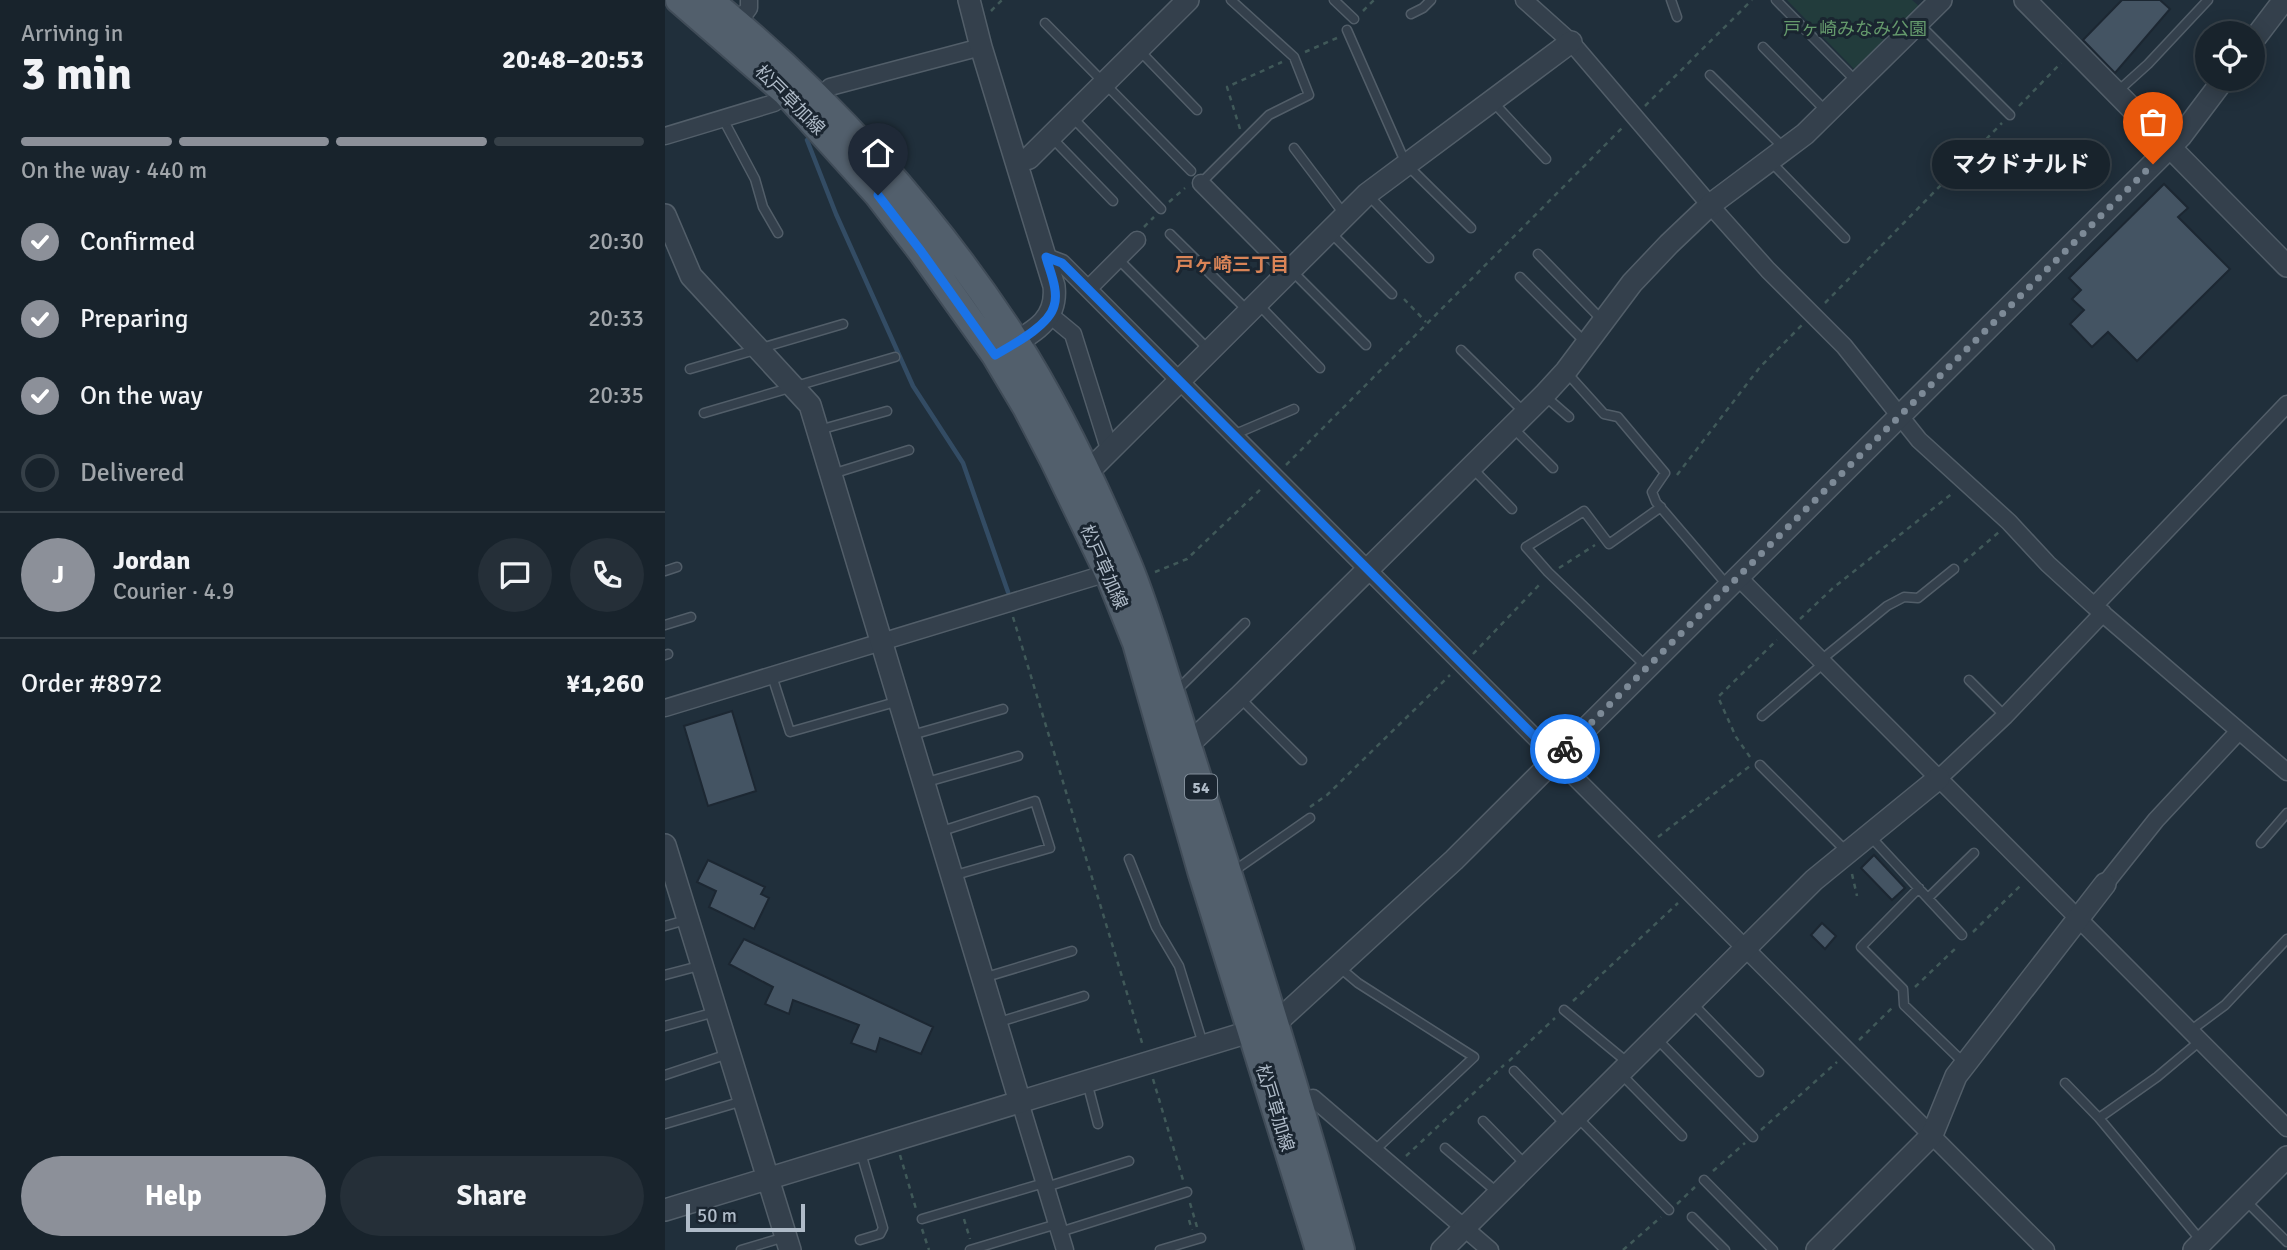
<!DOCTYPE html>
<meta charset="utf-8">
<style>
:root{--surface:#18232c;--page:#252f38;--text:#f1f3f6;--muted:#9fa4a9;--line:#364048;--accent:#8c9099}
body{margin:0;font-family:Signika,"Noto Sans JP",sans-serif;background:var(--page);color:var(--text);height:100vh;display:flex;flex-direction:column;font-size:26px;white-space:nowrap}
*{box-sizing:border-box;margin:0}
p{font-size:23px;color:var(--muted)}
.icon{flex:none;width:38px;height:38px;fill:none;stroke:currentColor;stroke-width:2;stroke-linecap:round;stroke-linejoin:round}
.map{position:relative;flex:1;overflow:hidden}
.panel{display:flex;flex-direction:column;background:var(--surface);width:665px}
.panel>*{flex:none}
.fabs{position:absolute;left:1530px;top:21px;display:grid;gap:14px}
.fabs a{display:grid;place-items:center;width:70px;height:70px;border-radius:50%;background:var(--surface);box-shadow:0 4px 18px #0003,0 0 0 2px var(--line);font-size:35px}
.scale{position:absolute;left:21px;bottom:18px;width:119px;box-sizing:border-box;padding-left:7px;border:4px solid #afbbc8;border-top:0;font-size:19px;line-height:24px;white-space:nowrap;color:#afbbc8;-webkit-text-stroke:5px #1a2530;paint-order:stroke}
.pin{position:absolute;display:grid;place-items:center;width:60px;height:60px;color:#fff;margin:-72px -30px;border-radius:50% 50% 50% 0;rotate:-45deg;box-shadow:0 0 7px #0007}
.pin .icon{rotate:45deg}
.courier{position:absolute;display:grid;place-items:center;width:70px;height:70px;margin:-35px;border:5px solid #1a73e8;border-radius:50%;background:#fff;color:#222;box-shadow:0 2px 9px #0007}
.bubble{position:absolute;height:49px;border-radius:24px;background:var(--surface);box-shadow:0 4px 18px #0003,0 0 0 2px var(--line);font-size:23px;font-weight:700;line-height:49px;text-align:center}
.summary em{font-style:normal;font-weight:700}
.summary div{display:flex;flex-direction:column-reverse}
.summary{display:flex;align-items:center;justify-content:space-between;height:119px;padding:0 21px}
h1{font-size:46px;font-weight:700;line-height:52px}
.bar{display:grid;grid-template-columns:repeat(4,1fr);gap:10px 7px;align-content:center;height:84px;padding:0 21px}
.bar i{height:9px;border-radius:5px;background:var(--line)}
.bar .selected{background:var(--accent)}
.bar p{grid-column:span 4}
.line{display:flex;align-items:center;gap:18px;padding:0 21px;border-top:2px solid var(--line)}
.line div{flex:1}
.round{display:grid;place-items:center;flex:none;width:74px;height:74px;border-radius:37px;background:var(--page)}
ol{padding:0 21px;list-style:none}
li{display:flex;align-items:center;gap:21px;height:77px}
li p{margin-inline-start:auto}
li .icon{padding:7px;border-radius:50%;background:var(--accent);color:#fff;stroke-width:4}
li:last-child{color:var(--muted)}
li i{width:38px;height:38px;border:4px solid var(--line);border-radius:50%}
.action{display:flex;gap:14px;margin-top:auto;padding:14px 21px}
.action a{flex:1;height:80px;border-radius:42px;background:var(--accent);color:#fff;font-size:28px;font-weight:700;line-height:80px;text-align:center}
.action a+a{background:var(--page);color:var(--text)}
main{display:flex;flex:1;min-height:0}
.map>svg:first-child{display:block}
</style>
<main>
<section class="panel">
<div class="summary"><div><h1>3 min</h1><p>Arriving in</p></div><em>20:48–20:53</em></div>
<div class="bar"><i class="selected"></i><i class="selected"></i><i class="selected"></i><i></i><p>On the way · 440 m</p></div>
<ol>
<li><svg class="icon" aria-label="check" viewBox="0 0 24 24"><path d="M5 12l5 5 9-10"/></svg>Confirmed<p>20:30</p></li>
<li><svg class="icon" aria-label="check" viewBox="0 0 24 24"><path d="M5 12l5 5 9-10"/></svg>Preparing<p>20:33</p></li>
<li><svg class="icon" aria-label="check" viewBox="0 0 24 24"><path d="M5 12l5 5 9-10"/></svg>On the way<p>20:35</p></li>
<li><i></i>Delivered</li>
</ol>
<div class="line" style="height:126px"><b class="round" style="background:var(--accent);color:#fff">J</b><div><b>Jordan</b><p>Courier · 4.9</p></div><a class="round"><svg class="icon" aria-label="chat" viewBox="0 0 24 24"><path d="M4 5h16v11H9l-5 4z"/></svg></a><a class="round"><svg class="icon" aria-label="phone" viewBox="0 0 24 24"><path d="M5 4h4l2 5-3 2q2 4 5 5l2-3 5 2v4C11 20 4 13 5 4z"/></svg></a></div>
<div class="line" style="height:91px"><div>Order #8972</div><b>¥1,260</b></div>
<div class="action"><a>Help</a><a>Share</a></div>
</section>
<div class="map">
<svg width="1622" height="1250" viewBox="0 0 1622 1250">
<rect width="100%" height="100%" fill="#202f3b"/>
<path fill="#223c3c" d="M1122,0h125l7,6 -65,63z"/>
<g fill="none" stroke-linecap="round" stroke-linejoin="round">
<path stroke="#334c64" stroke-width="4.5" d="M142,140l29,74 77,172 50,77 45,129"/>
</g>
<path fill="#445463" stroke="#1c2732" stroke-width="2" d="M1457,0h38l10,9 -55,64 -32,-33z
M1499,184l24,24 -10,9 52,52 -93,92 -29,-29 -16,15 -22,-23 14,-14 -12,-11 9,-9 -12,-12z
M67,711l24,80 -48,15 -24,-80z
M1209,855l31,33 -13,12 -31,-32z
M43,860l57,27 -4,7 8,4 -15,31 -45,-22 7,-16 -19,-9z
M1157,923l14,13 -11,13 -14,-14z
M79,939l189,88 -12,27 -41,-16 -4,14 -25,-9 8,-18 -66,-25 -4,14 -24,-10 8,-17 -44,-23z"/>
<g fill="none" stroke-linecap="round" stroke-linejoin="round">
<g stroke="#525e69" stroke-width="11">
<path id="service" d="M669,0l20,19
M1006,0l6,17
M1111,0l79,80
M746,14l12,-6 8,-8
M380,23l146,148
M1255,25l90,90
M682,30l59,134 65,64
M1098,47l62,63
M473,49l59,61
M1045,75l75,74
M1453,91l30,-27 60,-64
M829,103l52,56
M406,116l90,93
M58,119l32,60 8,28 15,26
M387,138l61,63
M629,148l50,66
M1105,161l75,77
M536,183l68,-68 40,-20 -15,-38 -63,-57
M702,194l62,64
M665,232l62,62
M505,234l77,76
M873,254l64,66
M453,259l90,90
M626,270l75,75
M855,277l66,66
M593,304l62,64
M796,350l64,63
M25,369l153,-45
M902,373l37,41 14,3 47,56 -13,19 4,10 72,84
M881,397l23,20
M39,413l191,-56
M849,429l39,39
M154,430l68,-19
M568,435l61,-26
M808,469l39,40
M167,474l77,-24
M0,571l12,-4
M0,625l26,-8
M0,655l3,-1
M1156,660l66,-54 17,-9 14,1 36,-29
M982,667l-99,-95 -22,-25 58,-36 25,33 52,-37
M107,676l18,56 109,-31
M1304,680l36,36
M512,690l68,-67
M574,697l63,63
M1097,716l62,-53
M247,735l91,-26
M1095,765l87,87
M262,782l91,-26
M274,832l96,-31 15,47 -98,28
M1204,835l93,100
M1596,843l26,-30
M464,859l27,68 23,39 24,78
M566,873l79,-55
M1254,888l-58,59 42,42 1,16 60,58
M1263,898l46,-45
M0,926l21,-6
M674,967l19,16 116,74 -99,93
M0,975l34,-9
M318,978l89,-27
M1028,1004l66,68
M899,1010l63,52
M331,1023l88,-27
M0,1026l50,-14
M1525,1031l35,-26 62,-66
M991,1038l97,99
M849,1071l51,53
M955,1073l62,63
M0,1075l63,-21
M422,1082l11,42
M1400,1083l34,35 103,124
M913,1118l91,92
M1434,1118l58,-41 43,-36
M818,1121l43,44
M0,1124l78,-23
M780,1148l53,45
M1039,1180l69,70
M381,1187l83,-26
M1580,1200l42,42
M1027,1217l33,33
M257,1219l122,-36
M395,1232l127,-40
M195,1240l20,-6 3,-6 -22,-75
M76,1250l44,-13
M305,1250l87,-26
M495,1250l41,-12"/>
</g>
<g stroke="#525e69" stroke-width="19">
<path id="minor" d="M859,0l47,42 139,163 58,65 76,76 75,94 90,82 39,42 46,42 193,166
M73,23l11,-15v-8
M153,99l12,-12 151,-40
M0,136l109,-33 12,-10
M536,183l88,89
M381,257l16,6 26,26 958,961
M423,289l49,-49
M385,315l23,19 37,118
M1073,577l549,551
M1429,606l193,-202
M0,708l449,-137
M1274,778l66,-62 98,-103
M1440,884l51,-64 83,-89
M634,1101l14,-3 177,152
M355,1102l45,148"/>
</g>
<g stroke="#525e69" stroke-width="24">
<path id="tertiary" d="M304,0l12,47 73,239c4,36 -23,47 -50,63
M1360,0l262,266
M1587,42l32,-42
M352,162l12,-4 159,-158
M0,215l26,61 119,129 210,697
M422,473l280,-279 204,-152
M523,745l51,-48 305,-302 22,-24 66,-88 37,-39 41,-39 95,-71 136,-134
M0,845l125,405
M0,1210l610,-186 179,-164 727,-724 43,-57
M777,1250l372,-370 125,-102
M1152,1250l115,-115 24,-59 149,-192
M1529,1250l93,-93"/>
</g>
<g stroke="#404c58" stroke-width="30">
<path id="primary" d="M14,0l107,93 92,102 43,56 74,104 31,52 27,52 55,114 28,70 65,228 118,379
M44,0c117,94 225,215 306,340 45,70 81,148 113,224 15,36 26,73 37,109 18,57 36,114 54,171 43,135 85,270 122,406"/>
</g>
<path stroke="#405959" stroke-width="2.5" stroke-dasharray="5 5" stroke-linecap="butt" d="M326,11l11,-11
M698,11l11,-11
M640,52l32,-14
M980,106l107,-106
M1354,106l42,-43
M575,129l-13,-42 55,-25
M504,202l16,-14
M479,227l10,-10
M739,299l22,23
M1160,303l177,-180
M621,465l336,-337
M1012,475l83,-108 42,-42
M1299,562l35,-30
M894,568l36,-23
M490,572l32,-13 76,-72
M348,617l130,429
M1135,619l33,-31 121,-96
M808,654l68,-71
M1085,757l-14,-20 -18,-40 59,-57
M645,807l17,-12 123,-120
M993,837l92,-71
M1187,874l5,22
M1308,932l48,-47
M1250,987l43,-41
M908,1001l105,-98
M1194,1040l33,-32
M844,1061l46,-43
M488,1079l30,101
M1096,1130l76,-68
M235,1155l16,54
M741,1156l98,-91
M1048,1171l32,-28
M525,1203l7,24
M1012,1204l18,-17
M299,1219l6,20
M524,1220l3,10
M257,1229l7,21
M958,1250l38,-33"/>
<use href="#service" stroke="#34404c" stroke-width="8"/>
<use href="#minor" stroke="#34404c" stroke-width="16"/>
<use href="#tertiary" stroke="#34404c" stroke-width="21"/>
<use href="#primary" stroke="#525f6c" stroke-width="26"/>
</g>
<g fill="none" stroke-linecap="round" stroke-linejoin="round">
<path stroke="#7d8a97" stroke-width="7" stroke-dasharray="0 12.6" d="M900,749l588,-585"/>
<path stroke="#1a73e8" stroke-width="9" d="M213,195l43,56 74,104c17,-10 54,-29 59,-49 5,-15 -4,-34 -8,-49l16,6 494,495 9,-9"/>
</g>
<g text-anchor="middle" stroke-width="6" stroke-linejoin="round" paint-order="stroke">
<rect fill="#1a2530" stroke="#828e9a" stroke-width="2" x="520" y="774.5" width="32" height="25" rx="5"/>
<g font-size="16" font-weight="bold" fill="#afbbc8">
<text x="536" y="793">54</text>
</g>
<g font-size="18" fill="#659a6c" stroke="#1a2530">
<text x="1190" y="35">戸ヶ崎みなみ公園</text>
</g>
<g font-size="18" fill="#afbbc8" stroke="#1a2530">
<text transform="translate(125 100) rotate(45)" y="6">松戸草加線</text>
<text transform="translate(439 567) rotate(66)" y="6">松戸草加線</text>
<text transform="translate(610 1108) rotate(73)" y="6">松戸草加線</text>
</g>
<g font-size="19" font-weight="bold" fill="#da8457" stroke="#1a2530">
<text x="567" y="271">戸ヶ崎三丁目</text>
</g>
</g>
</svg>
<div class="fabs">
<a><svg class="icon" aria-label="locate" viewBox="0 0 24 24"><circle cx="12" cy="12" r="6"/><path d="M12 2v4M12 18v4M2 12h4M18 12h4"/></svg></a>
</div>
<div class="scale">50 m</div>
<div class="pin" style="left:1488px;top:164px;background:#ea580c"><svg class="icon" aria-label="bag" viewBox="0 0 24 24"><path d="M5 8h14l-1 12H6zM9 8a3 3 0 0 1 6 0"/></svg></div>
<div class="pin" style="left:213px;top:195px;background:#1f2937"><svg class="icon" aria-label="home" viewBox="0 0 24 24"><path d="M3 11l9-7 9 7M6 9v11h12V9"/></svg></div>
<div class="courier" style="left:900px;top:749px"><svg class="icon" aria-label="bike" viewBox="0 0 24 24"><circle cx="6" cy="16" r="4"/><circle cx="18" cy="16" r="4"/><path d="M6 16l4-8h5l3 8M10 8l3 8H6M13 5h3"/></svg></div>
<div class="bubble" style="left:1267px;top:140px;width:178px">マクドナルド</div>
</div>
</main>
